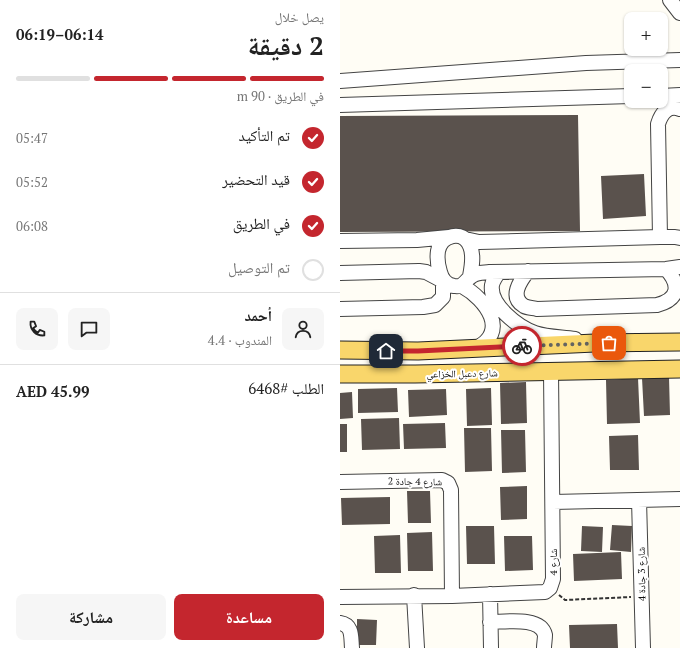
<!DOCTYPE html>
<html lang="ar">
<meta charset="utf-8">
<style>
:root{--surface:#fff;--page:#f6f6f6;--text:#222;--muted:#767676;--line:#e0e0e0;--accent:#c4262e}
body{margin:0;font-family:"PT Serif","Noto Naskh Arabic",serif;background:var(--page);color:var(--text);direction:rtl;height:100vh;display:flex;flex-direction:column;font-size:15px;white-space:nowrap}
*{box-sizing:border-box;margin:0}
p{font-size:13px;color:var(--muted)}
.icon{flex:none;width:22px;height:22px;fill:none;stroke:currentColor;stroke-width:2;stroke-linecap:round;stroke-linejoin:round}
.map{position:relative;flex:1;overflow:hidden;direction:ltr}
.drawer{display:flex;flex-direction:column;background:var(--surface);width:340px}
.drawer>*{flex:none}
.buttons{position:absolute;left:284px;top:12px;display:grid;gap:8px}
.buttons a{display:grid;place-items:center;width:44px;height:44px;border-radius:8px;background:var(--surface);box-shadow:0 1px 3px #0004;font-size:20px}
.pin{position:absolute;display:grid;place-items:center;width:34px;height:34px;color:#fff;margin:-17px;border-radius:8px;box-shadow:0 2px 6px #0006}
.courier{position:absolute;display:grid;place-items:center;width:40px;height:40px;margin:-20px;border:3px solid #c4262e;border-radius:50%;background:#fff;color:#222;box-shadow:0 1px 5px #0007}
.headline em{font-style:normal;font-weight:700}
.headline div{display:flex;flex-direction:column-reverse}
.headline{display:flex;align-items:center;justify-content:space-between;height:68px;padding:0 16px}
h1{font-size:26px;font-weight:700;line-height:30px}
.bar{display:grid;grid-template-columns:repeat(4,1fr);gap:6px 4px;align-content:center;height:48px;padding:0 16px}
.bar i{height:5px;border-radius:3px;background:var(--line)}
.bar .selected{background:var(--accent)}
.bar p{grid-column:span 4}
.line{display:flex;align-items:center;gap:10px;padding:0 16px;border-top:1px solid var(--line)}
.line div{flex:1}
.round{display:grid;place-items:center;flex:none;width:42px;height:42px;border-radius:8px;background:var(--page)}
ol{padding:0 16px;list-style:none}
li{display:flex;align-items:center;gap:12px;height:44px}
li p{margin-inline-start:auto}
li .icon{padding:4px;border-radius:50%;background:var(--accent);color:#fff;stroke-width:4}
li:last-child{color:var(--muted)}
li i{width:22px;height:22px;border:2px solid var(--line);border-radius:50%}
.cta{display:flex;gap:8px;margin-top:auto;padding:8px 16px}
.cta a{flex:1;height:46px;border-radius:8px;background:var(--accent);color:#fff;font-size:16px;font-weight:700;line-height:46px;text-align:center}
.cta a+a{background:var(--page);color:var(--text)}
main{display:flex;flex:1;min-height:0}
.map>svg:first-child{display:block}
</style>
<main>
<div class="map">
<svg width="340" height="648" viewBox="0 0 340 648">
<rect width="100%" height="100%" fill="#fffdf5"/>
<path fill="#5a524d" d="M238,115l2,116 -240,1v-116z
M304,174l2,42 -43,3 -2,-43z
M329,377l1,38 -26,1 -2,-38z
M298,378l2,45 -33,1 -1,-44z
M186,382l1,41 -26,1 -1,-41z
M57,388l1,24 -40,1v-24z
M151,388l1,37 -25,1 -1,-37z
M106,389l1,26 -38,2 -1,-27z
M12,392l1,26 -13,1v-26z
M59,418l1,31 -38,1 -1,-31z
M105,423l1,25 -42,1 -1,-25z
M0,424h7v28h-7z
M124,428h27l1,43 -27,1z
M161,430h24l1,42 -24,1z
M298,435l1,35h-29l-1,-34z
M187,486v33l-26,1 -1,-33z
M67,491h23l1,32h-23z
M50,497v27l-48,1 -1,-27z
M272,525l20,1 -1,26 -21,-2z
M126,526h28l1,38h-28z
M242,526l21,1 -1,25 -21,-1z
M92,532l1,39h-25l-1,-38z
M60,535l1,38h-26l-1,-37z
M164,536h28l1,34 -28,1z
M281,552l1,27 -48,2 -1,-27z
M17,619l20,1 -1,25h-19z
M277,624l1,24h-48l-1,-23z"/>
<g fill="none" stroke-linecap="round" stroke-linejoin="round">
<g stroke="#444" stroke-width="16">
<path id="minor" d="M330,0l10,13
M0,81l246,-18 94,-3
M321,96l19,-1
M0,105l291,-9
M320,237l-2,-113c3,-10 10,-20 22,-15
M125,239l14,3 181,-5h15l5,1
M0,241l77,-1 32,-3
M188,271c-8,10 -19,26 -4,35 4,2 9,2 13,3l120,-4c23,-6 23,-21 9,-36
M159,272c-3,4 -6,8 -7,13 -3,20 26,42 43,48 12,4 27,4 40,6
M0,273l79,-2 7,1 17,9v16l-8,8 -12,2 -83,2
M130,276c2,-10 4,-21 0,-30 -7,-17 -29,-11 -32,5 -1,7 0,15 2,21 2,8 7,13 14,14 10,2 11,-6 18,-10 5,-4 12,-3 18,-4l176,-3 14,-2
M122,286c24,13 49,47 12,63
M0,482l102,-2 6,3 3,7 1,106
M299,500l4,148
M213,502l127,-3
M150,594l1,54
M74,595l3,53
M0,597l112,-1 93,-4 5,-4 3,-9 -2,-208
M150,622c15,0 51,-6 55,13 0,4 -1,9 -1,13
M0,623c13,2 11,14 12,25"/>
</g>
<g stroke="#222" stroke-width="19">
<path id="major" d="M0,350l78,1 177,-8 85,-1
M0,374h75l265,-5"/>
</g>
<path stroke="#333" stroke-width="2" stroke-dasharray="4 2" stroke-linecap="butt" d="M219,595l6,5 66,-3"/>
<use href="#minor" stroke="#fff" stroke-width="14"/>
<use href="#major" stroke="#f9d66b" stroke-width="17"/>
</g>
<g fill="none" stroke-linecap="round" stroke-linejoin="round">
<path stroke="#646461" stroke-width="4" stroke-dasharray="0 7.2" d="M182,346l87,-3"/>
<path stroke="#c4262e" stroke-width="5" d="M46,351h32l104,-5"/>
</g>
<g text-anchor="middle" stroke-width="4" stroke-linejoin="round" paint-order="stroke">
<g font-size="10" fill="#111" stroke="#fff">
<text transform="translate(122 373) rotate(-1)" y="4">شارع دعبل الخزاعي</text>
<text transform="translate(75 481) rotate(1)" y="4">شارع 4 جادة 2</text>
<text transform="translate(213 562) rotate(-90)" y="4">شارع 4</text>
<text transform="translate(301 574) rotate(-91)" y="4">شارع 3 جادة 4</text>
</g>
</g>
</svg>
<div class="buttons">
<a>+</a>
<a>−</a>
</div>
<div class="pin" style="left:269px;top:343px;background:#ea580c"><svg class="icon" aria-label="bag" viewBox="0 0 24 24"><path d="M5 8h14l-1 12H6zM9 8a3 3 0 0 1 6 0"/></svg></div>
<div class="pin" style="left:46px;top:351px;background:#1f2937"><svg class="icon" aria-label="home" viewBox="0 0 24 24"><path d="M3 11l9-7 9 7M6 9v11h12V9"/></svg></div>
<div class="courier" style="left:182px;top:346px"><svg class="icon" aria-label="bike" viewBox="0 0 24 24"><circle cx="6" cy="16" r="4"/><circle cx="18" cy="16" r="4"/><path d="M6 16l4-8h5l3 8M10 8l3 8H6M13 5h3"/></svg></div>
</div>
<section class="drawer">
<div class="headline"><div><h1>2 دقيقة</h1><p>يصل خلال</p></div><em>06:14–06:19</em></div>
<div class="bar"><i class="selected"></i><i class="selected"></i><i class="selected"></i><i></i><p>في الطريق · 90 m</p></div>
<ol>
<li><svg class="icon" aria-label="check" viewBox="0 0 24 24"><path d="M5 12l5 5 9-10"/></svg>تم التأكيد<p>05:47</p></li>
<li><svg class="icon" aria-label="check" viewBox="0 0 24 24"><path d="M5 12l5 5 9-10"/></svg>قيد التحضير<p>05:52</p></li>
<li><svg class="icon" aria-label="check" viewBox="0 0 24 24"><path d="M5 12l5 5 9-10"/></svg>في الطريق<p>06:08</p></li>
<li><i></i>تم التوصيل</li>
</ol>
<div class="line" style="height:72px"><a class="round"><svg class="icon" aria-label="person" viewBox="0 0 24 24"><circle cx="12" cy="8" r="4"/><path d="M4 21q1-7 8-7t8 7"/></svg></a><div><b>أحمد</b><p>المندوب · 4.4</p></div><a class="round"><svg class="icon" aria-label="chat" viewBox="0 0 24 24"><path d="M4 5h16v11H9l-5 4z"/></svg></a><a class="round"><svg class="icon" aria-label="phone" viewBox="0 0 24 24"><path d="M5 4h4l2 5-3 2q2 4 5 5l2-3 5 2v4C11 20 4 13 5 4z"/></svg></a></div>
<div class="line" style="height:52px"><div>الطلب #6468</div><b>AED 45.99</b></div>
<div class="cta"><a>مساعدة</a><a>مشاركة</a></div>
</section>
</main>
